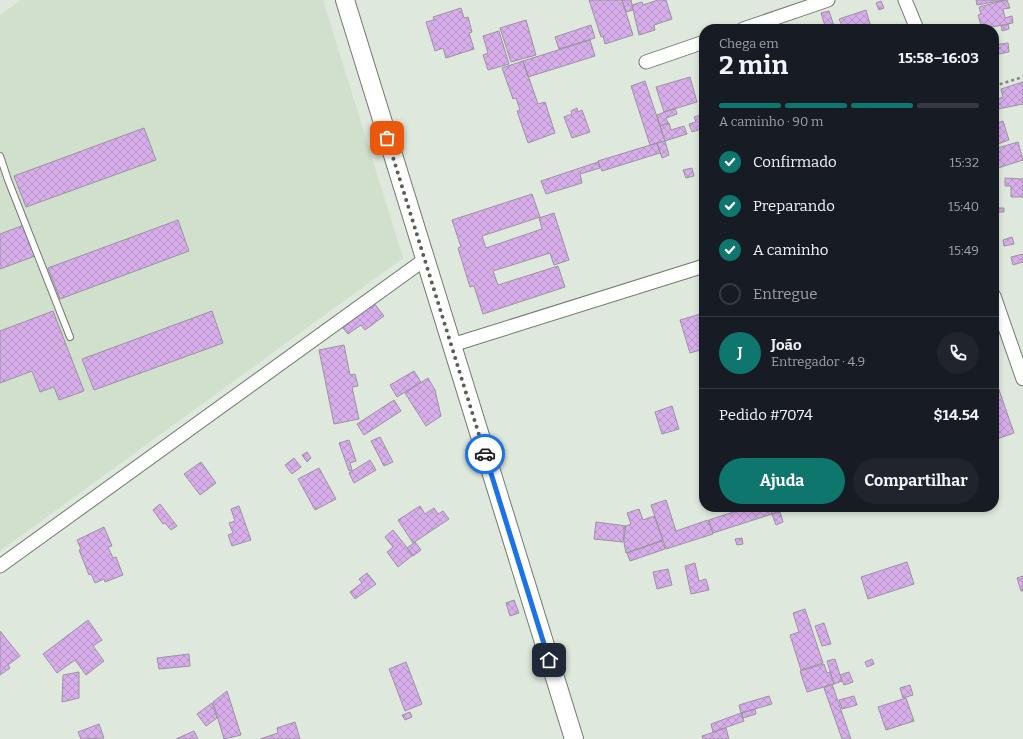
<!DOCTYPE html>
<html lang="pt">
<meta charset="utf-8">
<style>
:root{--surface:#171b24;--page:#20242c;--text:#f1f3f6;--muted:#9ea1a6;--line:#363941;--accent:#0f766e}
body{margin:0;font-family:Bitter,serif;background:var(--page);color:var(--text);height:100vh;display:flex;flex-direction:column;font-size:15px;white-space:nowrap}
*{box-sizing:border-box;margin:0}
p{font-size:13px;color:var(--muted)}
.icon{flex:none;width:22px;height:22px;fill:none;stroke:currentColor;stroke-width:2;stroke-linecap:round;stroke-linejoin:round}
.map{position:relative;flex:1;overflow:hidden}
.sheet{position:absolute;left:699px;top:24px;width:300px;height:488px;display:flex;flex-direction:column;background:var(--surface);border-radius:16px;box-shadow:0 2px 6px #0003}
.sheet>*{flex:none}
.pin{position:absolute;display:grid;place-items:center;width:34px;height:34px;color:#fff;margin:-17px;border-radius:8px;box-shadow:0 2px 6px #0006}
.courier{position:absolute;display:grid;place-items:center;width:40px;height:40px;margin:-20px;border:3px solid #1a73e8;border-radius:50%;background:#fff;color:#222;box-shadow:0 1px 5px #0007}
.overview em{font-style:normal;font-weight:700}
.overview div{display:flex;flex-direction:column-reverse}
.overview{display:flex;align-items:center;justify-content:space-between;height:68px;padding:0 20px}
h1{font-size:26px;font-weight:700;line-height:30px}
.bar{display:grid;grid-template-columns:repeat(4,1fr);gap:6px 4px;align-content:center;height:48px;padding:0 20px}
.bar i{height:5px;border-radius:3px;background:var(--line)}
.bar .selected{background:var(--accent)}
.bar p{grid-column:span 4}
.line{display:flex;align-items:center;gap:10px;padding:0 20px;border-top:1px solid var(--line)}
.line div{flex:1}
.round{display:grid;place-items:center;flex:none;width:42px;height:42px;border-radius:21px;background:var(--page)}
ol{padding:0 20px;list-style:none}
li{display:flex;align-items:center;gap:12px;height:44px}
li p{margin-inline-start:auto}
li .icon{padding:4px;border-radius:50%;background:var(--accent);color:#fff;stroke-width:4}
li:last-child{color:var(--muted)}
li i{width:22px;height:22px;border:2px solid var(--line);border-radius:50%}
.primary-button{display:flex;gap:8px;margin-top:auto;padding:8px 20px}
.primary-button a{flex:1;height:46px;border-radius:24px;background:var(--accent);color:#fff;font-size:16px;font-weight:700;line-height:46px;text-align:center}
.primary-button a+a{background:var(--page);color:var(--text)}
.map>svg:first-child{display:block}
</style>
<div class="map">
<svg width="1023" height="739" viewBox="0 0 1023 739">
<defs>
<pattern id="building-cross-hatch" width="8" height="8" patternUnits="userSpaceOnUse"><rect width="8" height="8" fill="#d7aeea"/><path d="M0 0l8 8M0 8l8-8" fill="none" stroke="#b895c8"/></pattern>
</defs>
<rect width="100%" height="100%" fill="#dee8dc"/>
<path fill="#d1dfcd" d="M21,0h302l80,258 -403,293v-536z"/>
<path fill="url(#building-cross-hatch)" stroke="#9b939f" d="M589,0h33l11,35 -28,9 -2,-8 -2,1z
M622,0h9l2,10 -7,2z
M658,0h8l6,19 -18,6 1,5 -16,5 -7,-30 10,-3 1,3z
M976,0h29l-28,5z
M1007,0l3,8 -7,1 2,9 7,-2 1,7 -31,6 -4,-14 3,-1 -2,-7z
M881,1l3,7 -5,2 -3,-7z
M461,8l3,10 4,-1 4,15 -3,1 5,16 -28,9 -3,-10 -8,3 -9,-29 8,-2 -1,-3z
M866,10l4,14h-2l1,5 -26,-1 -4,-9z
M829,11l6,18h-9l-5,-16z
M526,20l10,35 -25,7 -11,-34z
M1008,24l1,5 -7,2 -1,-5z
M591,25l4,13 -36,11 -4,-12z
M499,31l10,33 -21,6 -5,-15 5,-2 -5,-17z
M590,40l5,16 -67,21 -5,-16z
M1008,43l1,9 -15,3v-10z
M704,59v18l-5,-16z
M523,61l15,43 7,-2 10,31 -27,10 -11,-32 3,-1 -4,-12 -3,1 -11,-31z
M690,77l7,25 -33,10 -8,-25z
M645,81l20,60 -15,4 -19,-59z
M1023,82v22l-25,5 -2,-9 7,-3 -2,-8z
M577,108l1,4 4,-2 8,22 -18,6 -8,-21 8,-3 -1,-3z
M675,108l2,6 -11,4 2,5 -8,3 -3,-11z
M704,114v14l-12,4 -3,-8 7,-2 -2,-5z
M1003,121l6,19 -11,4 -4,-13v-7z
M669,123l2,7 13,-4 3,8 -22,7 -5,-15z
M144,128l12,32 -130,47 -12,-31z
M665,141l4,14 -7,3 -5,-15z
M1018,142l5,18 -28,9 -1,-20z
M657,143l3,10 -58,18 -4,-10z
M598,162l2,6 -20,6 2,9 -36,11 -5,-13z
M692,168l2,8 -8,2 -3,-8z
M1005,178l18,1v18h-12v-11h-6z
M532,194l8,23 -58,19 4,12 56,-19 -3,-11 15,-5 15,47 -15,5 -4,-12 -57,18 5,14 60,-19 7,21 -82,27 -9,-28 -4,1 -12,-39 3,-1 -9,-27z
M995,208h9v4h-9z
M178,220l11,31 -129,48 -12,-31z
M24,225l11,31 -35,13v-35z
M1012,237l2,7 -10,2 -1,-6z
M1023,254v8l-10,3 -2,-8z
M373,302l11,14 -19,14 -4,-5 -13,9 -7,-8z
M53,311l31,80 -25,9 -5,-13 -14,5 -8,-21 -32,12v-52z
M212,311l11,32 -129,47 -12,-31z
M704,313v36l-14,4 -10,-33z
M344,345l6,30 5,-1 3,12 -6,1 7,32 -25,5 -15,-74z
M414,371l7,11 -24,15 -7,-12z
M428,378l7,12 6,26 -15,10 -21,-33z
M998,387l16,46 -20,7v-52z
M394,400l7,11 -37,24 -7,-11z
M672,406l7,23 -17,5 -7,-22z
M380,437l13,25 -9,4 -13,-25z
M349,440l7,21 -6,2 2,7 -3,1 -10,-28z
M307,452l4,6 -4,4 -5,-7z
M294,458l7,9 -9,7 -7,-9z
M370,460l6,10 -22,13 -5,-10z
M201,462l15,21 -16,12 -16,-21z
M319,468l17,31 -21,11 -17,-31z
M666,500l10,31 32,-11 5,14 -47,15 -15,-44z
M160,504l17,22 -6,4 -6,-7 -2,1 -10,-14z
M239,506l12,34 -19,6 -4,-11 5,-2 -4,-10 6,-2 -4,-12z
M420,506l5,8 9,-6 4,6 5,-3 6,8 -36,24 -15,-23z
M748,507h21l3,7 -59,19 -4,-13z
M770,507h8l1,4 -7,3z
M639,509l4,11 11,-4 9,24 -37,13 -2,-10v-16l7,-3 -4,-11z
M780,512l3,10 -7,3 -4,-11z
M596,522l30,4 -3,16 -29,-3z
M104,527l8,19 -4,1 5,11 3,-1 7,18 -18,7 -1,-3 -9,4 -4,-9 -2,1 -10,-25 2,-1 -4,-9z
M393,530l20,25 -15,12 -11,-15 6,-5 -8,-10z
M742,538l1,6 -6,1 -2,-6z
M662,541l3,8 -35,12 -3,-8z
M415,542l6,8 -8,6 -6,-8z
M907,562l7,22 -46,15 -7,-22z
M695,563l4,18 7,-2 3,11 -18,4 -6,-28z
M668,569l4,16 -15,4 -4,-17z
M367,573l9,11 -21,15 -5,-7 12,-9 -3,-4z
M1023,576v15h-2l-4,-13z
M514,600l5,13 -9,3 -4,-13z
M805,609l18,54 -22,7 -11,-35 9,-3 -6,-19z
M88,620l14,20 -9,6 11,15 -18,14 -11,-15 -18,13 -14,-19z
M824,623l7,21 -9,2 -7,-20z
M0,631l20,25 -12,9 2,3 -10,7z
M189,654l1,12 -31,3 -2,-11z
M835,659l7,22 -8,3 -7,-23z
M872,659l2,5 -7,3 -2,-5z
M406,662l16,42 -17,7 -16,-42z
M824,664l3,9 3,-1 4,12 -27,8 -7,-21z
M79,672v26l-17,4 1,-27z
M849,672l4,10 -9,3 -4,-10z
M832,684l19,55h-9l-18,-51z
M910,685l3,10 -10,3 -3,-10z
M227,691l14,44 -17,4 -11,-37z
M769,696l3,8 -31,9 -2,-8z
M854,696l3,9 -15,4 -3,-9z
M906,698l8,23 -28,9 -8,-23z
M212,703l5,15 -11,8 -9,-12z
M755,709l1,5 -13,4 -1,-5z
M410,712l2,5 -7,3 -3,-5z
M741,713l3,8 -31,11 -2,-8z
M295,722l5,17h-40l18,-6 -1,-5z
M99,724l5,14 -23,1 -3,-7z
M726,728l3,11h-26l-1,-3z
M194,731l4,8h-22z"/>
<g fill="none" stroke-linecap="round" stroke-linejoin="round">
<g stroke="#727a6f" stroke-width="8">
<path id="lane" d="M0,156l8,24 62,157"/>
</g>
<g stroke="#727a6f" stroke-width="15">
<path id="street" d="M905,0l12,29
M743,29l85,-29
M646,62l58,-20
M994,296l29,83
M452,345l252,-79
M0,566l424,-306"/>
</g>
<g stroke="#727a6f" stroke-width="20">
<path id="secondary" d="M345,0l229,739"/>
</g>
<path stroke="#80877f" stroke-width="2.5" stroke-dasharray="3 3" stroke-linecap="butt" d="M994,86l29,-9"/>
<use href="#lane" stroke="#fff" stroke-width="6"/>
<use href="#street" stroke="#fff" stroke-width="13"/>
<use href="#secondary" stroke="#fff" stroke-width="18"/>
</g>
<g fill="none" stroke-linecap="round" stroke-linejoin="round">
<path stroke="#595e57" stroke-width="4" stroke-dasharray="0 7.2" d="M387,138l98,316"/>
<path stroke="#1a73e8" stroke-width="5" d="M485,454l64,206"/>
</g>
</svg>
<div class="pin" style="left:387px;top:138px;background:#ea580c"><svg class="icon" aria-label="bag" viewBox="0 0 24 24"><path d="M5 8h14l-1 12H6zM9 8a3 3 0 0 1 6 0"/></svg></div>
<div class="pin" style="left:549px;top:660px;background:#1f2937"><svg class="icon" aria-label="home" viewBox="0 0 24 24"><path d="M3 11l9-7 9 7M6 9v11h12V9"/></svg></div>
<div class="courier" style="left:485px;top:454px"><svg class="icon" aria-label="car" viewBox="0 0 24 24"><path d="M5 17H2v-5l4-1 3-4h7l3 4 3 1v5h-3M9 17h6M6 11h13"/><circle cx="7" cy="17" r="2"/><circle cx="17" cy="17" r="2"/></svg></div>
<section class="sheet">
<div class="overview"><div><h1>2 min</h1><p>Chega em</p></div><em>15:58–16:03</em></div>
<div class="bar"><i class="selected"></i><i class="selected"></i><i class="selected"></i><i></i><p>A caminho · 90 m</p></div>
<ol>
<li><svg class="icon" aria-label="check" viewBox="0 0 24 24"><path d="M5 12l5 5 9-10"/></svg>Confirmado<p>15:32</p></li>
<li><svg class="icon" aria-label="check" viewBox="0 0 24 24"><path d="M5 12l5 5 9-10"/></svg>Preparando<p>15:40</p></li>
<li><svg class="icon" aria-label="check" viewBox="0 0 24 24"><path d="M5 12l5 5 9-10"/></svg>A caminho<p>15:49</p></li>
<li><i></i>Entregue</li>
</ol>
<div class="line" style="height:72px"><b class="round" style="background:var(--accent);color:#fff">J</b><div><b>João</b><p>Entregador · 4.9</p></div><a class="round"><svg class="icon" aria-label="phone" viewBox="0 0 24 24"><path d="M5 4h4l2 5-3 2q2 4 5 5l2-3 5 2v4C11 20 4 13 5 4z"/></svg></a></div>
<div class="line" style="height:52px"><div>Pedido #7074</div><b>$14.54</b></div>
<div class="primary-button"><a>Ajuda</a><a>Compartilhar</a></div>
</section>
</div>
